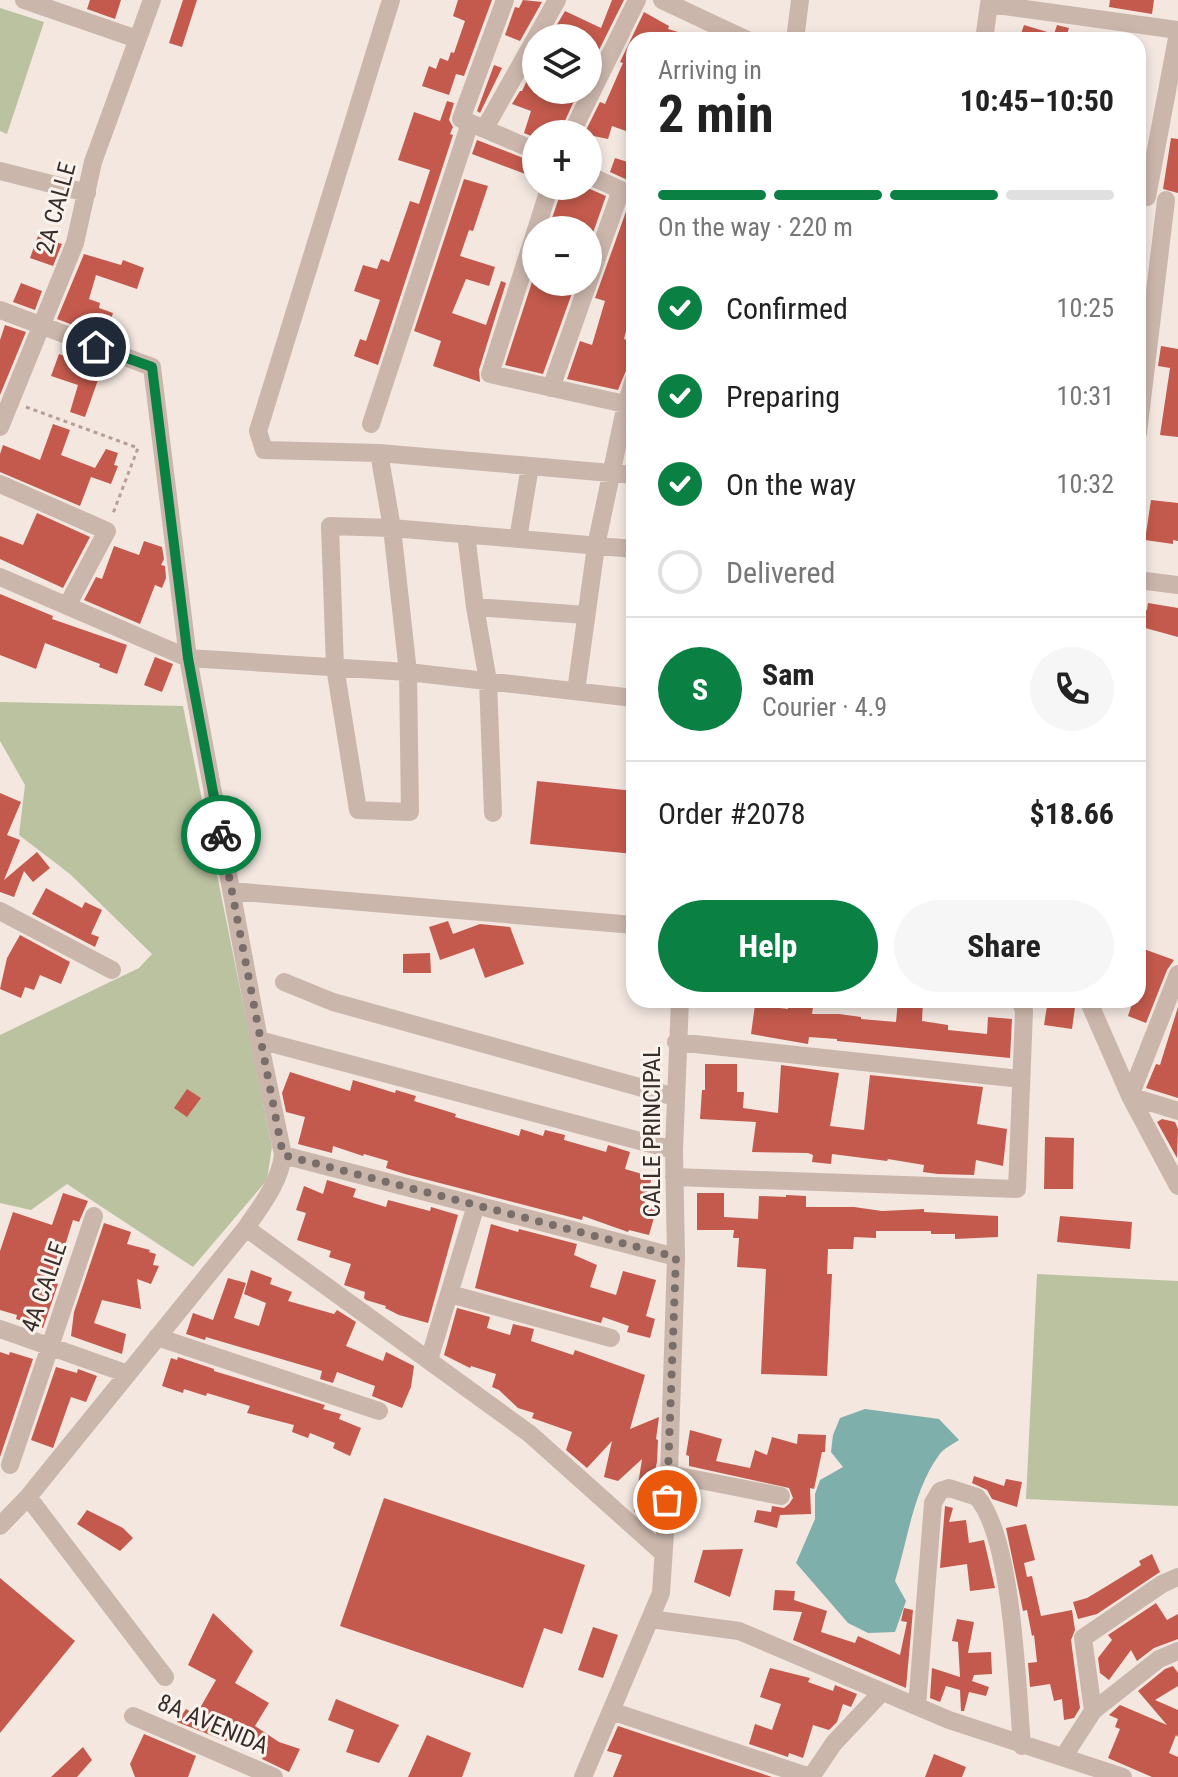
<!DOCTYPE html>
<meta charset="utf-8">
<style>
:root{--surface:#fff;--page:#f6f6f6;--text:#222;--muted:#767676;--line:#e0e0e0;--accent:#0b8043}
body{margin:0;font-family:"Roboto Condensed",sans-serif;background:var(--page);color:var(--text);height:100vh;display:flex;flex-direction:column;font-size:30px;white-space:nowrap}
*{box-sizing:border-box;margin:0}
p{font-size:26px;color:var(--muted)}
.icon{flex:none;width:44px;height:44px;fill:none;stroke:currentColor;stroke-width:2;stroke-linecap:round;stroke-linejoin:round}
.map{position:relative;flex:1;overflow:hidden}
.side{position:absolute;left:626px;top:32px;width:520px;height:976px;display:flex;flex-direction:column;background:var(--surface);border-radius:24px;box-shadow:0 4px 12px #0003}
.side>*{flex:none}
.buttons{position:absolute;left:522px;top:24px;display:grid;gap:16px}
.buttons a{display:grid;place-items:center;width:80px;height:80px;border-radius:50%;background:var(--surface);box-shadow:0 4px 12px #0003;font-size:40px}
.pin{position:absolute;display:grid;place-items:center;width:68px;height:68px;color:#fff;margin:-34px;border:4px solid #fff;border-radius:50%;box-shadow:0 2px 8px #0007}
.courier{position:absolute;display:grid;place-items:center;width:80px;height:80px;margin:-40px;border:6px solid #0b8043;border-radius:50%;background:#fff;color:#222;box-shadow:0 2px 10px #0007}
.headline em{font-style:normal;font-weight:700}
.headline div{display:flex;flex-direction:column-reverse}
.headline{display:flex;align-items:center;justify-content:space-between;height:136px;padding:0 32px}
h1{font-size:52px;font-weight:700;line-height:60px}
.bar{display:grid;grid-template-columns:repeat(4,1fr);gap:12px 8px;align-content:center;height:96px;padding:0 32px}
.bar i{height:10px;border-radius:6px;background:var(--line)}
.bar .current{background:var(--accent)}
.bar p{grid-column:span 4}
.line{display:flex;align-items:center;gap:20px;padding:0 32px;border-top:2px solid var(--line)}
.line div{flex:1}
.round{display:grid;place-items:center;flex:none;width:84px;height:84px;border-radius:42px;background:var(--page)}
ol{padding:0 32px;list-style:none}
li{display:flex;align-items:center;gap:24px;height:88px}
li p{margin-inline-start:auto}
li .icon{padding:8px;border-radius:50%;background:var(--accent);color:#fff;stroke-width:4}
li:last-child{color:var(--muted)}
li i{width:44px;height:44px;border:4px solid var(--line);border-radius:50%}
.action{display:flex;gap:16px;margin-top:auto;padding:16px 32px}
.action a{flex:1;height:92px;border-radius:48px;background:var(--accent);color:#fff;font-size:32px;font-weight:700;line-height:92px;text-align:center}
.action a+a{background:var(--page);color:var(--text)}
.map>svg:first-child{display:block}
</style>
<div class="map">
<svg width="1178" height="1777" viewBox="0 0 1178 1777">
<rect width="100%" height="100%" fill="#f3e7e0"/>
<path fill="#bbc2a0" d="M0,8l44,14 -37,112 -7,-3z
M0,702l183,4 89,441 -5,33 -74,87 -126,-83 -36,26 -31,-7v-168l139,-67 13,-14 -82,-80 -51,-39 6,-50 -25,-44z
M1037,1274l141,7v225l-152,-7z"/>
<path fill="#7fafab" d="M865,1409l74,10 20,21c-6,4 -15,8 -20,15 -26,36 -31,84 -44,126l11,20 -11,31 -27,1 -20,-10 -52,-60 19,-44v-25l5,-14 23,-13 -12,-15 2,-17 7,-17z"/>
<path fill="#c35a4d" d="M90,0h31l-6,19 -28,-10z
M183,0h14l-15,47 -13,-4z
M458,0h34l-28,76 -8,-2 -7,21 -27,-9 7,-20 7,3 4,-11 8,3 3,-9 3,1 11,-32 -12,-5z
M523,0l19,2 -22,39 -15,-6 10,-28 4,1z
M612,0h12l-36,72v-34h-39l16,-27 36,17z
M1110,0h44l-2,14 -43,-7z
M644,12l25,14 -1,3 27,8v3h-61v45l-6,15 6,2v6l-8,23 -14,-5 -4,13 -24,-5 16,-32 5,2 18,-41 -3,-1z
M1024,25l30,9 3,-9 12,3 -4,12h-35l-10,-3z
M536,62v28h43l-20,44h-23v4l-12,-5 7,-22 -19,-7 8,-13h2z
M494,65l8,3 -22,45 -3,-2z
M447,101l7,2 -5,17 4,7 -3,7 3,1 -75,230 -24,-9 6,-17 6,2 14,-41 -26,-9 9,-26 14,4 4,-10 8,3 21,-61 9,3 11,-34 -32,-10 16,-48 26,9z
M1171,138l7,1v54l-15,-4z
M477,140l59,23v15l-64,-24z
M615,158l19,6v19l-24,-11z
M464,179l24,7 -15,45 -4,-1 -9,26 35,11 -6,19 -23,-7 -14,34 34,12 15,-44 5,2 -27,87 1,12 -47,-16 8,-25 -27,-10z
M563,186h20l23,10 -18,51v-17h-32l-7,-3z
M628,206l3,1 -5,13 8,4v75l-10,40 10,3v20l-4,-1 -12,29 -51,-11 13,-38 12,4 13,-44 -10,-3z
M38,236l24,8 -9,22 -23,-8z
M84,254l37,11 2,-5 21,8 -7,21 -41,-14 -7,24 11,4 -1,5 14,5 -8,24 -48,-18z
M532,282h44l-33,92 -38,-9z
M21,283l21,8 -7,19 -22,-8z
M5,325l21,7 -26,63v-55z
M1161,346l17,3v88l-18,-2 10,-67 -12,-2z
M59,354l33,12 2,-8 16,6 -5,15 -6,-2 -14,40 -15,-5 8,-27 -27,-9z
M53,424l17,6 -9,25 34,13 11,-19 12,4 -4,12 4,1 -7,18 -20,-7 -11,29 -80,-34v-18l3,-9 37,15z
M1151,500l27,3v38l-5,-1v4l-28,-4z
M37,513l53,24 -27,51 -63,-29v-23l23,9z
M144,541l18,6 2,12 -3,6 4,1 1,12 -4,10 -7,-3 -15,39 -56,-24 12,-23 6,2 12,-33 25,9z
M0,594l53,22 -1,3 75,26 -10,29 -18,-7 1,-3 -55,-21 -9,26 -36,-14z
M1148,603l30,5v29l-40,-11v-18l9,2z
M155,657l18,7 -11,28 -18,-7z
M537,781l97,10v63l-104,-10z
M0,793l21,9 -14,33 13,5 -16,40 33,-28 13,16 -17,14 -9,-11 -10,26 -14,-5z
M46,888l36,20 3,-6 17,8 -11,24 8,3 -4,10 -63,-33z
M448,921l5,13 27,-10 30,3 14,37 -39,14 -11,-30 -34,12 -11,-33z
M20,935l50,27 -9,22 -21,-9 -6,15 -9,-3 -4,11 -21,-9 7,-31z
M1141,948l33,12 -7,10 -21,53 -18,-7 5,-15 5,2v-48z
M430,953l1,20h-28v-19z
M898,1000h25l-1,21 26,4v5l39,4 1,-17 24,2 -2,39 -173,-17v-2l-28,-2 -1,7 -57,-10 4,-29 33,4v-5l25,3 -1,7h27l22,3v2l35,3z
M1048,1000h28l-4,29 -28,-4z
M1178,1007v91l-32,-10 10,-24 4,1z
M705,1064h32v28h7l-1,16 35,5 3,-48 58,8 -9,53 34,4 6,-55 113,12 -6,37 30,5 -4,37 -27,-6 -2,15 -36,-1 -15,-2 1,-7 -36,-6 -1,2 -55,-7 -1,10 -19,-2 1,-7 -5,-2 -56,-1 4,-30 -56,-3 2,-29h3z
M290,1072l60,19 3,-11 42,13 1,-3 20,6 -2,5 42,13 -1,3 64,19 2,-7 22,7 2,-6 20,5 -1,5 42,12 2,-7 22,7 -5,17 27,8 -7,26 12,4 -8,28 -20,-5 -1,2 -45,-16 -1,4 -177,-46 -19,-6 2,-7 -24,-7 -1,2 -30,-10 -1,7 -34,-9 7,-27 -19,-5 -4,-19z
M187,1089l14,9 -14,19 -13,-9z
M1162,1119l13,3 3,7 -1,29 -20,-36z
M1045,1137l29,1 -1,51h-29z
M327,1180l29,9 -3,8 33,10 2,-7 42,11 1,-4 27,8 -30,108 -29,-8 -14,-7 1,-2 -20,-6 -2,-2 1,-6 -21,-7 7,-21 -22,-7 2,-6 -34,-11 9,-27 -10,-3 8,-24 19,8z
M63,1193l25,8 -9,21 -6,-2 -11,35 -4,-1 -9,27 9,3 -15,44 -27,-9 1,-4 -17,-5v-59l13,-39 39,13z
M697,1193h27v24l34,2 1,-23 27,1v-2l20,1v11h48l28,4 42,-2v3l74,4v21l-43,2v-5h-24v-3h-55v7l-22,-1 -1,12h-25l-1,25h5l-5,102 -66,-2 5,-105 -29,-2 2,-29h-6l1,-8h-37z
M1060,1216l72,6 -2,27 -73,-7z
M104,1223l27,9 -4,12 23,6 -1,2 7,2 -3,11 6,1 -8,18 -14,-5 4,30 -39,-9 -8,23 32,11 -4,20 -51,-18 3,-24z
M491,1224l27,8 1,-3 58,15 -3,11 23,10 -7,22 26,8 7,-24 33,9 -10,36 9,3 -5,19 -23,-6 2,-6 -26,-9 -2,6 -126,-35z
M251,1270l21,8 -2,6 22,8 -4,9 46,13 3,-4 19,12 -10,24 37,15 3,-9 28,14 -3,21 -9,21 -30,-12 3,-10 -38,-14 -4,11 -13,-4 2,-8 -116,-34 -1,3 -19,-6 7,-21 20,7 15,-42 18,5 -12,35 25,8 7,-23 -22,-9z
M457,1308l33,9 -3,11 23,7 3,-11 21,5 -3,12 42,14 2,-5 70,25 -15,54 29,-12 -3,22 2,1 -1,22 -3,12h3l-9,50 -14,-13 8,-52 -24,22 -14,-4 8,-36 -25,27 -21,-18 6,-18 -40,-14 2,-5 -16,-5 -19,-18 -7,-3 4,-13 -25,-8 -1,2 -26,-13z
M0,1352l9,3 1,-3 23,7 -33,98z
M178,1357l36,12v2l111,34 -2,4 18,5 -2,5 22,9 -11,28 -17,-8 2,-5 -25,-10 -2,5 -16,-6 2,-7 -47,-12 3,-7 -43,-13 -1,3 -22,-7 -1,4 -21,-7 9,-28 6,2z
M56,1367l21,6 1,-4 19,7 -11,26 -15,-5 -18,51 -22,-8z
M690,1430l32,9 -6,22 34,7 5,-18 12,5 5,-18 25,7 1,-10 28,1 -1,17h-3l-8,37 -4,-1 1,26 -31,1 -3,13 -23,-6 3,-12 14,2 1,-6 12,2 5,-4 4,-6 -4,-10 -100,-22v-10l-3,-1z
M974,1476l30,10 2,-7 16,3 -5,25 -25,-8 -5,-9 -15,-7z
M384,1498l201,67 -23,69 -18,-6 -21,60 -183,-62z
M945,1506l8,2 -4,14 17,-2 3,23 15,-3 11,48 -25,3 -3,-27 -27,4z
M87,1510l36,18 10,10 -13,13 -43,-27z
M1026,1524l9,36 -11,3 3,14 5,-1 9,40 31,-6 3,20 -4,10 9,68 -6,10 -10,2 -2,-21 -8,2 -4,-17 -20,3 -2,-24 9,-1 -3,-27 -2,1 -5,-26 -4,1 -17,-83z
M743,1549l-13,48 -36,-15 9,-32z
M1152,1554l8,18 -63,42 -19,5 -5,-17 14,-4 20,-12 34,-21 -2,-4z
M0,1578l75,63 -75,92z
M775,1590l20,1 -1,9 33,11 -6,21 34,11 3,-7 42,19 7,-33 -6,-1 3,-13 9,2 -7,78 -113,-48 9,-28 -29,-2z
M1156,1603l11,17 11,-6v25l-24,9 -17,13 -6,-11 -22,30 -9,-7 -2,-15 14,-18 -4,-5z
M213,1613l40,38 -18,32 34,20 -14,23 24,16 21,7 -11,23 -27,-13 6,-14 -26,-11 -6,11 -59,-23 9,-13 10,6 20,-35 -28,-15z
M957,1619l17,3 -6,31 23,-1 1,22 -18,1 -2,6 17,6 -3,9 -17,-4 -5,19h-3l-1,-21 -14,-4 -6,16 -10,-4 2,-30 28,9 -2,-35 -6,-1z
M593,1627l25,8 -15,43 -25,-8z
M1173,1666l5,7v13l-23,14 23,10v27l-2,-2 -7,18 9,4v20h-26l-44,-19 12,-29 -5,-2 3,-8 -9,-4 11,-10 47,20 -29,-34 27,-22z
M770,1668l40,10 -2,4 25,9 2,-6 22,9 -6,13 -8,-3 -6,18 -8,8 -16,-5 -10,33 -14,-5 -1,4 -39,-13 6,-20 17,6 9,-26 -21,-7z
M336,1699l63,26 -20,38 -33,-11 8,-22 -26,-10z
M618,1726l27,9 127,42h-159l9,-22 -15,-4z
M144,1734l52,22 -8,21h-53l-5,-13z
M427,1735l44,18 -9,24h-54z
M83,1747l9,13 -15,17h-26z
M934,1754l32,13 -4,10h-37z"/>
<g fill="none" stroke-linecap="round" stroke-linejoin="round">
<path stroke="#b79f96" stroke-width="3" stroke-dasharray="4 4" stroke-linecap="butt" d="M26,407l112,41 -26,68"/>
<path stroke="#cbb6ac" stroke-width="18" d="M24,0l113,39
M391,0l-133,431 6,19 115,3 255,22
M505,0l-44,119 75,32
M662,0l85,40
M989,4l189,26
M795,40l5,-40
M984,40l5,-36 4,-4
M485,128l72,-128
M571,134l66,-134
M0,171l87,22
M588,175l46,21
M550,186l-60,188 144,32
M1147,197l31,-164
M0,310l152,57 36,291 71,382 24,115c-4,29 -21,49 -37,73l-218,269 -28,29
M551,388l70,-198
M371,424l99,-301
M0,427l75,-184 18,-81 59,-162
M1138,433l28,-233
M379,453l13,75 16,144 2,140 -52,-2 -23,-143 -5,-141 62,2 242,21
M0,484l107,47 -40,75
M466,534l9,73 13,74 5,132
M518,539l12,-73
M0,577l188,81 220,14 226,26
M1138,580l40,5
M475,607l111,8
M576,691l20,-145 30,-142 8,-25
M231,891l403,34
M0,911l112,59
M1178,974l-48,122 48,15
M284,982l49,20 342,95
M1088,1000l42,96 48,90
M259,1040l415,110
M676,1042l345,37
M283,1155l393,102
M674,1177l343,12 7,-178 -4,-11
M246,1228l284,206 133,119
M450,1294l161,44
M0,1329l128,45
M157,1337l222,74
M429,1360l47,-155
M10,1465l84,-249
M669,1474l112,22
M28,1497l137,180
M650,1619l89,12 210,89 174,57
M917,1706l16,-203 7,-12 9,-3 28,9c36,42 40,190 45,249
M611,1711l199,66
M1093,1711l66,-52 19,-8
M133,1716l141,61
M1064,1756l29,-45 -10,-73 79,-54 16,-7
M583,1777l78,-184 8,-119 7,-217 -2,-107 6,-150
M811,1777l23,-34 48,-51"/>
</g>
<g fill="none" stroke-linecap="round" stroke-linejoin="round">
<path stroke="#7a6e6a" stroke-width="8" stroke-dasharray="0 14.4" d="M221,835l62,320 393,102 -9,243"/>
<path stroke="#0b8043" stroke-width="10" d="M96,347l56,20 36,291 33,177"/>
</g>
<g text-anchor="middle" stroke-width="6" stroke-linejoin="round" paint-order="stroke">
<g font-size="24" fill="#392d2a" stroke="#faf2ed">
<text transform="translate(56 208) rotate(-75)" y="8">2A CALLE</text>
<text transform="translate(652 1132) rotate(-90)" y="8">CALLE PRINCIPAL</text>
<text transform="translate(44 1287) rotate(-71)" y="8">4A CALLE</text>
<text transform="translate(213 1724) rotate(23)" y="8">8A AVENIDA</text>
</g>
</g>
</svg>
<div class="buttons">
<a><svg class="icon" aria-label="layers" viewBox="0 0 24 24"><path d="M12 4l9 5-9 5-9-5zM3 14l9 5 9-5"/></svg></a>
<a>+</a>
<a>−</a>
</div>
<div class="pin" style="left:667px;top:1500px;background:#ea580c"><svg class="icon" aria-label="bag" viewBox="0 0 24 24"><path d="M5 8h14l-1 12H6zM9 8a3 3 0 0 1 6 0"/></svg></div>
<div class="pin" style="left:96px;top:347px;background:#1f2937"><svg class="icon" aria-label="home" viewBox="0 0 24 24"><path d="M3 11l9-7 9 7M6 9v11h12V9"/></svg></div>
<div class="courier" style="left:221px;top:835px"><svg class="icon" aria-label="bike" viewBox="0 0 24 24"><circle cx="6" cy="16" r="4"/><circle cx="18" cy="16" r="4"/><path d="M6 16l4-8h5l3 8M10 8l3 8H6M13 5h3"/></svg></div>
<section class="side">
<div class="headline"><div><h1>2 min</h1><p>Arriving in</p></div><em>10:45–10:50</em></div>
<div class="bar"><i class="current"></i><i class="current"></i><i class="current"></i><i></i><p>On the way · 220 m</p></div>
<ol>
<li><svg class="icon" aria-label="check" viewBox="0 0 24 24"><path d="M5 12l5 5 9-10"/></svg>Confirmed<p>10:25</p></li>
<li><svg class="icon" aria-label="check" viewBox="0 0 24 24"><path d="M5 12l5 5 9-10"/></svg>Preparing<p>10:31</p></li>
<li><svg class="icon" aria-label="check" viewBox="0 0 24 24"><path d="M5 12l5 5 9-10"/></svg>On the way<p>10:32</p></li>
<li><i></i>Delivered</li>
</ol>
<div class="line" style="height:144px"><b class="round" style="background:var(--accent);color:#fff">S</b><div><b>Sam</b><p>Courier · 4.9</p></div><a class="round"><svg class="icon" aria-label="phone" viewBox="0 0 24 24"><path d="M5 4h4l2 5-3 2q2 4 5 5l2-3 5 2v4C11 20 4 13 5 4z"/></svg></a></div>
<div class="line" style="height:104px"><div>Order #2078</div><b>$18.66</b></div>
<div class="action"><a>Help</a><a>Share</a></div>
</section>
</div>
